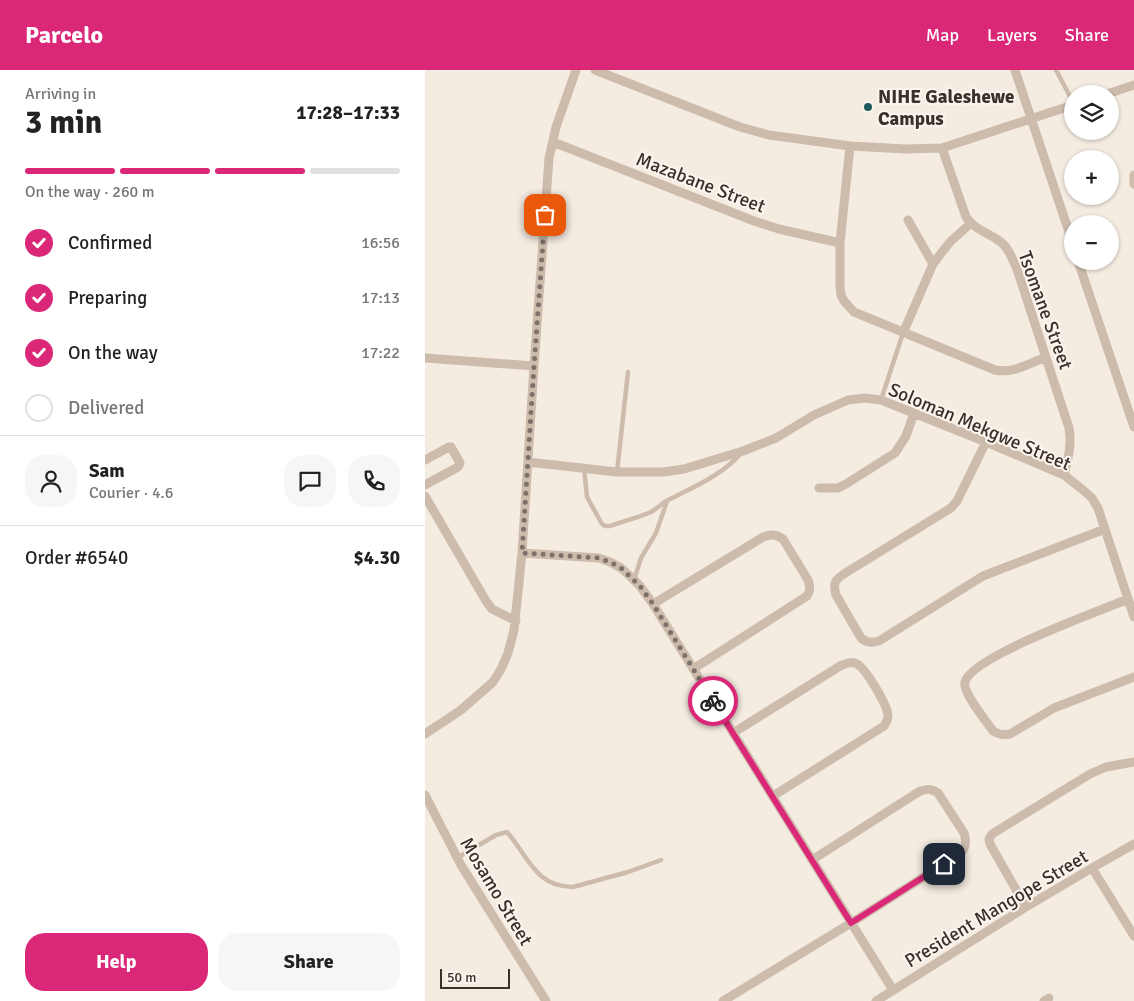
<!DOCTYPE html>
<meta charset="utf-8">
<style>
:root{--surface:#fff;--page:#f6f6f6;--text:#222;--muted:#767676;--line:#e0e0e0;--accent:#db2777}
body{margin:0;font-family:Signika,sans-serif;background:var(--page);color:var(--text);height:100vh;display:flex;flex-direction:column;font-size:19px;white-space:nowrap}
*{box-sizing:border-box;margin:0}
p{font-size:16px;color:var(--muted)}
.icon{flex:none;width:28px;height:28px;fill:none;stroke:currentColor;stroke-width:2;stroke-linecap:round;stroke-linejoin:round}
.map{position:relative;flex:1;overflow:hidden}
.details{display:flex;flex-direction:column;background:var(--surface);width:425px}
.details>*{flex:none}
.controls{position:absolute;left:639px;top:15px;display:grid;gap:10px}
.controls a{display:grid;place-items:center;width:55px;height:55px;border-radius:50%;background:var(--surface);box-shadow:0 1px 4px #0004;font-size:25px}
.scale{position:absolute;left:15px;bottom:12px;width:70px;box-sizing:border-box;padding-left:5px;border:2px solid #3b302b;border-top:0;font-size:14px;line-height:18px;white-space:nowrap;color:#3b302b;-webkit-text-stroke:4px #fbf5ee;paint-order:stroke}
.pin{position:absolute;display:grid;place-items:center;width:42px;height:42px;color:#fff;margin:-21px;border-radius:10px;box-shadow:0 2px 8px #0006}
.courier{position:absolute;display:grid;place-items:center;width:50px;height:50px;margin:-25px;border:4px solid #db2777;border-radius:50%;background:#fff;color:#222;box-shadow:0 1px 6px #0007}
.headline em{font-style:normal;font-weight:700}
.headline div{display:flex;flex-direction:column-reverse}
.headline{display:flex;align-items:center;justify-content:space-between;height:85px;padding:0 25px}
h1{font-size:32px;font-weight:700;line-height:38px}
.bar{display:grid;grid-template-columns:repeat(4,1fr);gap:8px 5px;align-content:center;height:60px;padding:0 25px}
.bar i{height:6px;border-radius:4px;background:var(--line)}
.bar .current{background:var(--accent)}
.bar p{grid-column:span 4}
.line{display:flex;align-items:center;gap:12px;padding:0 25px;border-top:1px solid var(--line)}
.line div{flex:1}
.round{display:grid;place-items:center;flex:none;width:52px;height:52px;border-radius:20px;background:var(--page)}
ol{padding:0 25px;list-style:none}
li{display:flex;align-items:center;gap:15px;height:55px}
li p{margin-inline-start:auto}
li .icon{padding:5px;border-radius:50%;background:var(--accent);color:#fff;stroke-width:4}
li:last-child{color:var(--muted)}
li i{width:28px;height:28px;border:2px solid var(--line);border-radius:50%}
.cta{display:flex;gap:10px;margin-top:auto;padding:10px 25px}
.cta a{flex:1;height:58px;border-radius:20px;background:var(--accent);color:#fff;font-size:20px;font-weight:700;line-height:58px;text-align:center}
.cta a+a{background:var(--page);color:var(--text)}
header{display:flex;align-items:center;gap:30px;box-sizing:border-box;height:70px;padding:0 25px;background:var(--accent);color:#fff}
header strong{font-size:24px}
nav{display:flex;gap:28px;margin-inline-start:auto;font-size:18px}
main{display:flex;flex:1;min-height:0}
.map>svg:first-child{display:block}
</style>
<header>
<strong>Parcelo</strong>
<nav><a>Map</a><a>Layers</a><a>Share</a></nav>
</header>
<main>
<section class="details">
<div class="headline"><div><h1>3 min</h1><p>Arriving in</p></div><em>17:28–17:33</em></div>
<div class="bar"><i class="current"></i><i class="current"></i><i class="current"></i><i></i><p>On the way · 260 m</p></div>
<ol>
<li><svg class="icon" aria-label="check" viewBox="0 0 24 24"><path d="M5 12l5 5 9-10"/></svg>Confirmed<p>16:56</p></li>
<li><svg class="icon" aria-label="check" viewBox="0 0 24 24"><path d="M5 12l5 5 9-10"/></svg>Preparing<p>17:13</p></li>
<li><svg class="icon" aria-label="check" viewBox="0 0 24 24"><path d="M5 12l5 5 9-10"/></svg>On the way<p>17:22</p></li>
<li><i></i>Delivered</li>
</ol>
<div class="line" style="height:90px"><a class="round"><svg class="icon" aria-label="person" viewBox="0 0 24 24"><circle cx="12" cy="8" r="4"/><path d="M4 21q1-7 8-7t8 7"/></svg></a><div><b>Sam</b><p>Courier · 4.6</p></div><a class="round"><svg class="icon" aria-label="chat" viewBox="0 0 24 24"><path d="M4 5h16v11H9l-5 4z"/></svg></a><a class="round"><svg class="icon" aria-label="phone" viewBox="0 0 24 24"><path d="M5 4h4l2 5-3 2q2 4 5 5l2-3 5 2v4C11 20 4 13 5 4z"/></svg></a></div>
<div class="line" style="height:65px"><div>Order #6540</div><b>$4.30</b></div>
<div class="cta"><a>Help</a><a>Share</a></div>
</section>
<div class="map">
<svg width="709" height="931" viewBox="0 0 709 931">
<rect width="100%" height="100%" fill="#f4ebe1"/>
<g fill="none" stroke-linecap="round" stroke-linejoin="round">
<path stroke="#cdbbac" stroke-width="4.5" d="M631,0l17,32
M456,330l22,-67
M159,398l3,29 15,27 3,2h5c13,-5 28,-8 41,-14 7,-4 12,-10 19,-13 26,-13 54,-25 72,-47
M192,402l11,-100
M209,510l7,-22 15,-25 11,-32
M32,788l39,-23 11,-3c21,24 28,55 66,55l55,-15 33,-12"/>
<path stroke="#cdbbac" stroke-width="9" d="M170,0l145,57 29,8 81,11 56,3 36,-1 131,-43
M590,0l58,174
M682,24l27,-9
M128,72l201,79 25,8 61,14
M425,76l-10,97v44l1,8 3,6 10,11 141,58c18,4 35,-7 51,-13
M517,78l24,69c10,15 26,16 38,28 6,6 9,16 13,24l52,159c3,17 -1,31 -5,47
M709,105v9
M483,150l25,44
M653,191l56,166
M478,263l30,-69 9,-12 9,-11 19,-17
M0,288l109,8
M561,372l-29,59 -6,7 -104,64c-11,7 -15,10 -11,23l25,43c6,5 11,5 18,3l104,-65 122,-47
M0,390l24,-13h2l9,16 -2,4 -33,18
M103,392l89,10h46l21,-3 59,-18 33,-13 38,-23 34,-15 17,-2 16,2 105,42 78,33 19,15 9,8 6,10 36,109
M394,418h19l8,-4 49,-31 11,-17 8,-23
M0,426l61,105 6,8 24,12
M97,483l77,5 11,4 11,6 10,9 9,9 13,18 240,386
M703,529c-26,11 -158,58 -163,83 -3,10 22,40 28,49 6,4 10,4 17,3l44,-26 80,-31
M228,534l110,-67c8,-3 13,-3 20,2l25,41c2,6 3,10 -1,16l-114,73
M308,663l107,-67c5,-2 10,-5 15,-3 10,3 32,42 33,52 0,5 -2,8 -4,11l-111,70
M0,664l36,-24 32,-28 8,-13 7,-16 6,-23 8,-77 12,-187 15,-208 7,-31 20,-57
M0,725l36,70 85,136
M667,798l42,68
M601,837l-36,-63 -1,-5 3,-5 98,-60 16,-7 28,-5
M298,931l128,-78 109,-69c6,-6 7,-12 4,-21l-26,-40c-7,-5 -10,-4 -18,-2l-108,69
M451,931l150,-94 66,-39 42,-24
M619,931l5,-3"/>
</g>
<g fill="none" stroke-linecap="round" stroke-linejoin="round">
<path stroke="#7c716b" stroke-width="5" stroke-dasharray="0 9" d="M120,145l-11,151 -12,187 77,5 11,4 11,6 19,18 13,18 60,97"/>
<path stroke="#db2777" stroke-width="6" d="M288,631l138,222 93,-59"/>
</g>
<circle fill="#1f5a5e" stroke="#fbf5ee" stroke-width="2" cx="443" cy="37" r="5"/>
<g text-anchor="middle" stroke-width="4" stroke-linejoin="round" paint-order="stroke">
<g font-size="19" font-weight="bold" fill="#3b302b" stroke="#fbf5ee" text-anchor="start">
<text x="453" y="33">NIHE Galeshewe<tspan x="453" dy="22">Campus</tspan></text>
</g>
<g font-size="19" fill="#3b302b" stroke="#fbf5ee">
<text transform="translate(276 112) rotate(21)" y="7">Mazabane Street</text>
<text transform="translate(621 240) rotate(70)" y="7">Tsomane Street</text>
<text transform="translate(555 356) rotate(23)" y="7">Soloman Mekgwe Street</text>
<text transform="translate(72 821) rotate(59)" y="7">Mosamo Street</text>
<text transform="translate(571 838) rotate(-31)" y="7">President Mangope Street</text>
</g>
</g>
</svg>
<div class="controls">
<a><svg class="icon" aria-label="layers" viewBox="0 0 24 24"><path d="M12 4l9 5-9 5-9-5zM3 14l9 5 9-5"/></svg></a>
<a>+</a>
<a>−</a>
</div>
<div class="scale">50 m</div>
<div class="pin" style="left:120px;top:145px;background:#ea580c"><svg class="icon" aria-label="bag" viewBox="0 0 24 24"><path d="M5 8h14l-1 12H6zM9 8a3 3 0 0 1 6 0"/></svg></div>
<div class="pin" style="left:519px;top:794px;background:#1f2937"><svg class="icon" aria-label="home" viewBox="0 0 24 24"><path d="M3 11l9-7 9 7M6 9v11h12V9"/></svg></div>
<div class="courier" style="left:288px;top:631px"><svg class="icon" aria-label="bike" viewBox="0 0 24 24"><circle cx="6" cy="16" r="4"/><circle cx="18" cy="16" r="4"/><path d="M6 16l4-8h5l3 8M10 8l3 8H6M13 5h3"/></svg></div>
</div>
</main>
